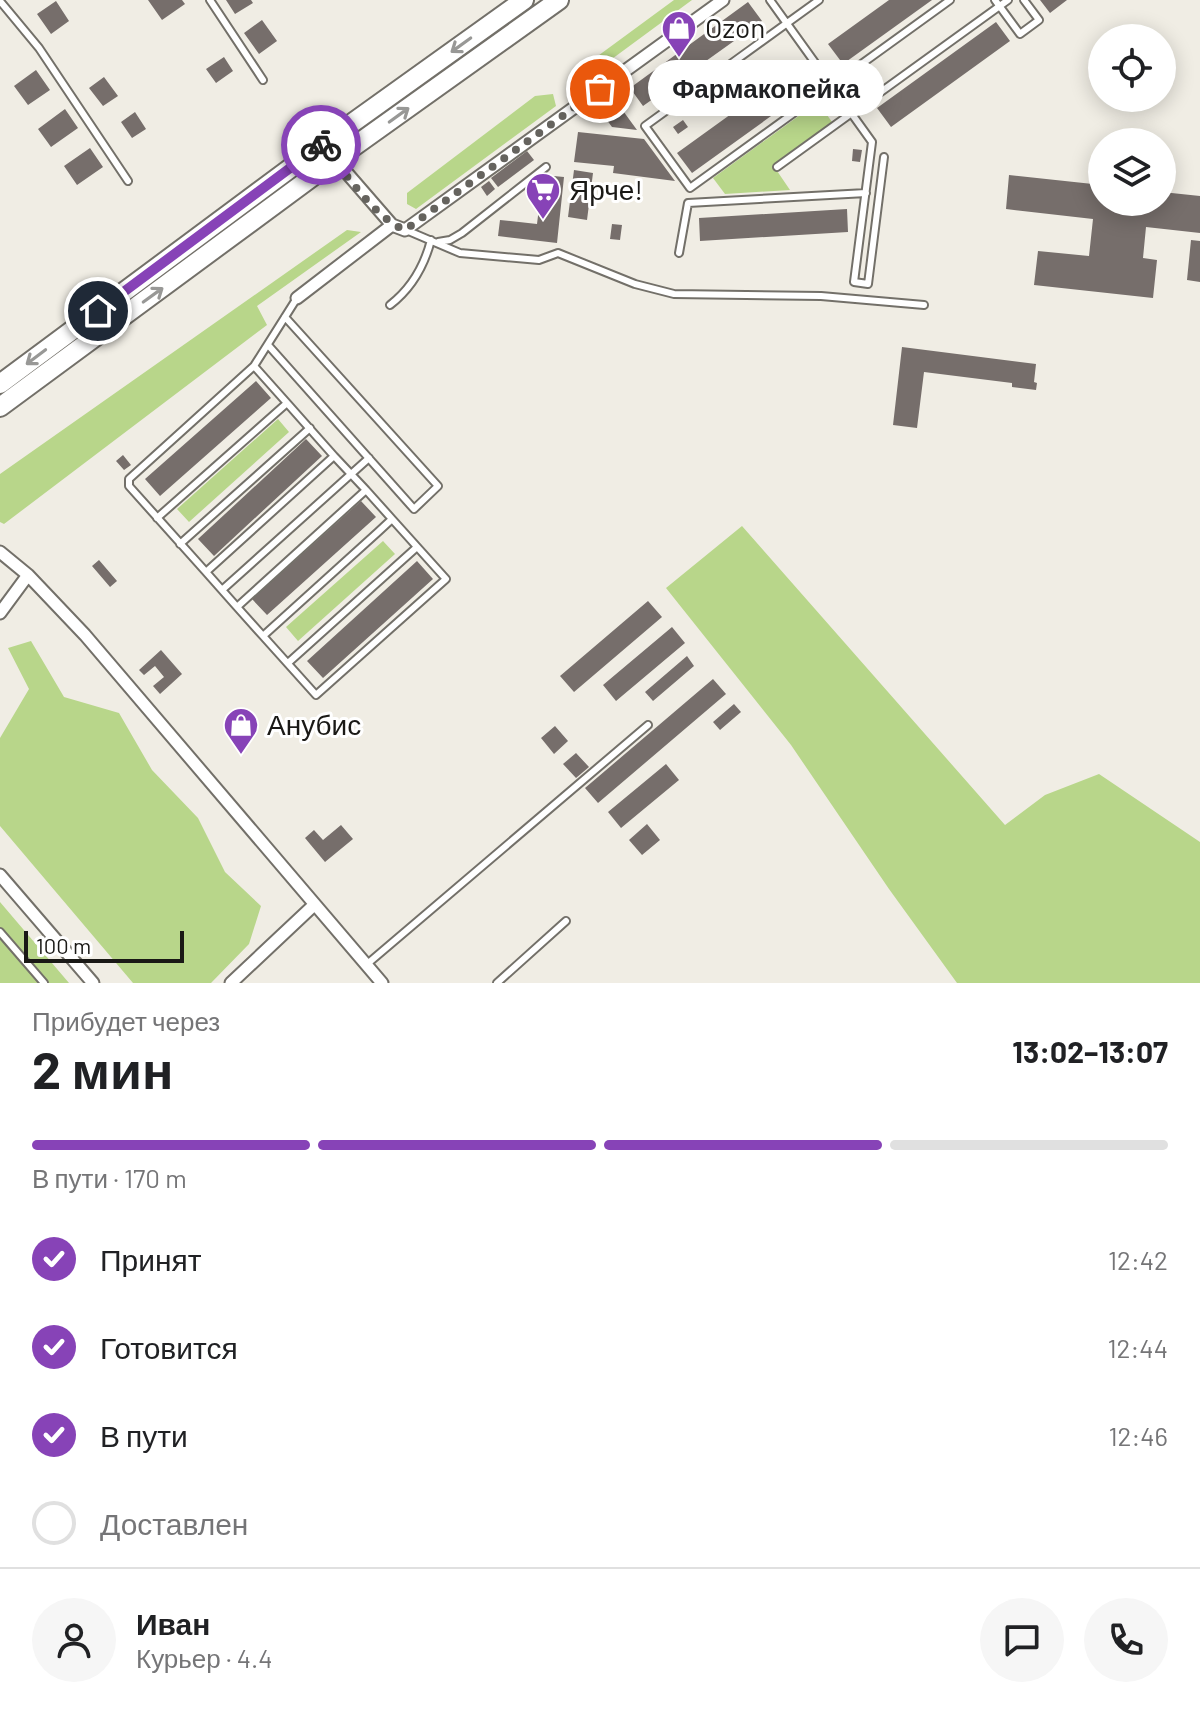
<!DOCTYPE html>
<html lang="ru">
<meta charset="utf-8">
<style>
:root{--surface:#fff;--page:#f6f6f6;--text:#202124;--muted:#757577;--line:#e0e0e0;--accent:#8743b7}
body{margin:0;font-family:Barlow,sans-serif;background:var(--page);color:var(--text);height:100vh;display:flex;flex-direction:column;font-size:30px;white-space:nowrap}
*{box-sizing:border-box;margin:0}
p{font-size:26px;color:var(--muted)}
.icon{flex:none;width:44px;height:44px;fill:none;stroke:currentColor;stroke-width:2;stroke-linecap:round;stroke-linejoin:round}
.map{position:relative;height:983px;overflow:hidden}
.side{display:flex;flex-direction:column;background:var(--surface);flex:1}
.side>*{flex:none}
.buttons{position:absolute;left:1088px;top:24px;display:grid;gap:16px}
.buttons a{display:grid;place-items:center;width:88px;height:88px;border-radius:50%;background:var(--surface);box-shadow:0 4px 20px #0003;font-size:40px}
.scale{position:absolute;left:24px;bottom:20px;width:160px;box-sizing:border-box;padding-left:8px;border:4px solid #1a1916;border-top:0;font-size:22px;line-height:28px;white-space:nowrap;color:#1a1916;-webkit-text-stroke:6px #fff;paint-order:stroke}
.pin{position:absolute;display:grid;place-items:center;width:68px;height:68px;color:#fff;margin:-34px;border:4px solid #fff;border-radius:50%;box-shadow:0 2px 8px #0007}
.courier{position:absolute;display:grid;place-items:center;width:80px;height:80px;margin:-40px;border:6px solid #8743b7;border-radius:50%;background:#fff;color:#222;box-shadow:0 2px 10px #0007}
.bubble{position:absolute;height:56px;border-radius:28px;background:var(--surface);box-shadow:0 4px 20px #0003;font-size:26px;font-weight:700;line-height:56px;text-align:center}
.summary em{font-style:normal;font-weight:700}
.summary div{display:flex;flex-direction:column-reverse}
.summary{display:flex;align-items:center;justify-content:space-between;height:136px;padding:0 32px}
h1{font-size:52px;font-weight:700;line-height:60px}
.bar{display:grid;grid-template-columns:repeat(4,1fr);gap:12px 8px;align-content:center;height:96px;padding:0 32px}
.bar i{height:10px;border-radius:6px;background:var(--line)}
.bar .current{background:var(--accent)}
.bar p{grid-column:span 4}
.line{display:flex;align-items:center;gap:20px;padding:0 32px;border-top:2px solid var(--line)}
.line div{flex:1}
.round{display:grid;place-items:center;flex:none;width:84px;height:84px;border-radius:42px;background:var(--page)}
ol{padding:0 32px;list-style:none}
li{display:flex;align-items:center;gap:24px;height:88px}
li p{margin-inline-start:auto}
li .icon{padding:8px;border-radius:50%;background:var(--accent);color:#fff;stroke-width:4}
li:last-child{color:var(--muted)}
li i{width:44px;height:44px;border:4px solid var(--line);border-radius:50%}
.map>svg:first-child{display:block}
</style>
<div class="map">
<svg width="1200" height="983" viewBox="0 0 1200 983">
<rect width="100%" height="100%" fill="#f0ede4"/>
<path fill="#b8d68a" d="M674,0h18l-110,81 -6,-9z
M553,94l3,12 -140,103 -9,-5v-11l128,-97z
M818,102l14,20 -59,43 17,25 -65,4 -12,-16z
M347,230l14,2 -104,74 10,19 -263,199 -4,-2v-48z
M278,419l11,13 -100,90 -12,-13z
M742,526l263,299 40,-30 54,-21 101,68v141h-243l-68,-94 -98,-144 -125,-157z
M383,541l12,13 -97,87 -12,-14z
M31,641l33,56 55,16 33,57 46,48 27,54 36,34 -12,38 -38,39h-78l-133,-157v-88l29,-49 -21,-41z
M0,902l69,81h-69z"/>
<path fill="#766e6b" d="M148,0h34l3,4 -23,16z
M226,0h25l2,3 -18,11z
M889,0h43l-89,64 -15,-20z
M1040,0h27l-17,13z
M56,1l13,20 -18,13 -14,-20z
M748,2l14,19 -119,85 -13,-18z
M262,20l15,21 -18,13 -15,-21z
M996,22l14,19 -119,86 -14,-19z
M224,57l9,14 -17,12 -10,-14z
M795,68l15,20 -118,85 -15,-20z
M36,70l14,20 -22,15 -14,-19z
M104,77l14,19 -15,10 -14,-18z
M610,93l27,37 -25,-3 -17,-23z
M65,109l13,19 -27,19 -13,-18z
M135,112l11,17 -14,9 -11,-16z
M683,120l5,7 -10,7 -5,-7z
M578,132l66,7 31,42 -62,-8 1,-7 -40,-4z
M90,148l13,19 -26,18 -13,-19z
M853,149l9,1 -2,12 -8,-1z
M527,151l7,9 -36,27 -7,-9z
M574,170l19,3 -6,47 -19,-3z
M543,175l21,2 -7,66 -59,-7 2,-16 37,4z
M1009,175l93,10v17h60v-10l38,4v37l-54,-6 -3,31 14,2 -4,38 -119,-13 4,-34 51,5 4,-37 -87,-10z
M489,181l6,8 -8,7 -6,-9z
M847,209l1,23 -148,9 -1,-23z
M612,224l10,1 -2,15 -10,-1z
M1191,240l9,1v41l-13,-2z
M902,347l134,17 -2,18 3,1 -1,7 -24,-3v-4l-88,-11 -7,56 -24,-3z
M256,381l15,17 -111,98 -15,-17z
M306,439l16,17 -108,100 -16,-17z
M123,455l8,10 -7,5 -8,-9z
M361,501l15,16 -109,98 -15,-16z
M99,560l18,21 -7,6 -18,-21z
M417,561l16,18 -110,99 -16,-17z
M648,601l14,16 -88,75 -14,-16z
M672,627l13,16 -69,58 -13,-16z
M161,650l21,24 -22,20 -7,-8 11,-9 -9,-11 -11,9 -5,-5z
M687,656l7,10 -41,35 -8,-9z
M713,679l13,15 -128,109 -13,-15z
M734,704l7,8 -21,18 -7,-8z
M555,726l13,15 -14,13 -13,-16z
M576,753l13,14 -13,11 -13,-14z
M666,764l13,16 -58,48 -13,-16z
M647,824l13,16 -18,15 -13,-15z
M341,825l12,14 -28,23 -20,-24 9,-8 9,10z"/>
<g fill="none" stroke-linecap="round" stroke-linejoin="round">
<g stroke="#737069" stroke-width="10">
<path id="service" d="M210,0l53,80
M770,0l102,142 -18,140 14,2 16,-127
M819,0l-174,126 45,62 260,-188
M995,0l25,34 19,-14 -15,-20
M0,1l39,47 89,133
M777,167l231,-167
M406,230l54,23 79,7 19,-7 77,31 39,10 147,2 103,9
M438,242l12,-2 12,-7 84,-66
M679,253l9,-50 178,-10
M390,305c22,-17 34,-38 41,-65
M268,345l146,164 24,-23 -153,-169
M254,366l-125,113v7l77,86 128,-116 -47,-53
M157,518l130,-115 -33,-37 43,-68
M180,544l130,-116
M206,572l31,35 129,-117 -32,-34
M222,590l147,-132
M237,607l26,29 115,-104 14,-13 -26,-29
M263,636l53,59 130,-116 -54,-60
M288,663l129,-116
M0,932l44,51
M366,965l282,-240
M497,983l69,-62"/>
</g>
<g stroke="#737069" stroke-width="15">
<path id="minor" d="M333,157l59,68 13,5 318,-230
M297,298l95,-73
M0,552l28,23 57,60 297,348
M0,613l28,-38
M0,875l93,108
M231,983l83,-78"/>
</g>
<g stroke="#737069" stroke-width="22">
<path id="primary" d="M0,384l323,-240 201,-144
M0,407l335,-247 224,-160"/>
</g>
<use href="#service" stroke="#fff" stroke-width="6"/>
<use href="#minor" stroke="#fff" stroke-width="11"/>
<use href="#primary" stroke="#fff" stroke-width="18"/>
</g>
<defs><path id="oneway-shaft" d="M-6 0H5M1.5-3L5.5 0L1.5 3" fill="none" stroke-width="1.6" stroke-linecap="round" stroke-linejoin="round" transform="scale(2)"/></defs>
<g stroke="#989896">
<use href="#oneway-shaft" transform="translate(461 45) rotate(144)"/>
<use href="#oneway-shaft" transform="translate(399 115) rotate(-36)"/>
<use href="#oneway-shaft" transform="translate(153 295) rotate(-36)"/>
<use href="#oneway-shaft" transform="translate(36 357) rotate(143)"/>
</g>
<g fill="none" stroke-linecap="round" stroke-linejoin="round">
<path stroke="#65635e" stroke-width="8" stroke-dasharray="0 14.4" d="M321,145l2,-1c20,26 51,74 82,86l195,-141"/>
<path stroke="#8743b7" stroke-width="10" d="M98,311l223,-166"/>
</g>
<defs>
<g id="shop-pin" transform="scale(1.8)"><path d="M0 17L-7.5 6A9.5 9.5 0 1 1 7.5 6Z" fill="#8743b7" stroke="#fff"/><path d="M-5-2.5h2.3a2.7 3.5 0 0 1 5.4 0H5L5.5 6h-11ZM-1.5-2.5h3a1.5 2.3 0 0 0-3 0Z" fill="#fff"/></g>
<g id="supermarket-pin" transform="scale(1.8)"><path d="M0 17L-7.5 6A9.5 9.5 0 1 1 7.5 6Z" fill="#8743b7" stroke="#fff"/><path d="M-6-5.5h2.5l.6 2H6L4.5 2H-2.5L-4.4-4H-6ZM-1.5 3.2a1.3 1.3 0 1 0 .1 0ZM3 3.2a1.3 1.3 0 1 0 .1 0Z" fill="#fff"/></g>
</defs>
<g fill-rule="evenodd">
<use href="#shop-pin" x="679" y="28"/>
<use href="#supermarket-pin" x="543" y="190"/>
<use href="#shop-pin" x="241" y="725"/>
</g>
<g text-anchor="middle" stroke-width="6" stroke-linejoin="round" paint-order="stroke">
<g font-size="28" fill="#1a1916" stroke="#fff" text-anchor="start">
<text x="705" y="38">Ozon</text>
<text x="569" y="200">Ярче!</text>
<text x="267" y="735">Анубис</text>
</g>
</g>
</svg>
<div class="buttons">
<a><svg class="icon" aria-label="locate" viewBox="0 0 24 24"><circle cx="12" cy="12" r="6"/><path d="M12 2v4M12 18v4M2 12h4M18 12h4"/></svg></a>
<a><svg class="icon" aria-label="layers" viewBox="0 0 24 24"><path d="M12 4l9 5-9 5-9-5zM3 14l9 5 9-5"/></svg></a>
</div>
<div class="scale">100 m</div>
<div class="pin" style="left:600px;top:89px;background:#ea580c"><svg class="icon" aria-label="bag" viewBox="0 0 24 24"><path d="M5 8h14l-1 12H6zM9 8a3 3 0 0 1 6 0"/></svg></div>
<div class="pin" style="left:98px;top:311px;background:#1f2937"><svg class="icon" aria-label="home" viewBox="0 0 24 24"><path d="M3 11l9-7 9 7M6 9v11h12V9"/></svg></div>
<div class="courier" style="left:321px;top:145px"><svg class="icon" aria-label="bike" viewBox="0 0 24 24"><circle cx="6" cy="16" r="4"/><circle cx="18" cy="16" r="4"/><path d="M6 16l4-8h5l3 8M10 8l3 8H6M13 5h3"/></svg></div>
<div class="bubble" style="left:648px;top:60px;width:236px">Фармакопейка</div>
</div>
<section class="side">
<div class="summary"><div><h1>2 мин</h1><p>Прибудет через</p></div><em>13:02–13:07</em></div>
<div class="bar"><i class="current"></i><i class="current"></i><i class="current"></i><i></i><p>В пути · 170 m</p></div>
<ol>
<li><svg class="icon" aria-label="check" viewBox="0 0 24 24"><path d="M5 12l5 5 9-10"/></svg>Принят<p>12:42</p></li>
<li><svg class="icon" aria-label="check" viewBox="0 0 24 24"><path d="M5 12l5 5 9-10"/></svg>Готовится<p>12:44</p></li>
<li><svg class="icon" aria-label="check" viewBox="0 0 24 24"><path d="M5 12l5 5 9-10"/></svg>В пути<p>12:46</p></li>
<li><i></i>Доставлен</li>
</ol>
<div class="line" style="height:144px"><a class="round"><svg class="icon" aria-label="person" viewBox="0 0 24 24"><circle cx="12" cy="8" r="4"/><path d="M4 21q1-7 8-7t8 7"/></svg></a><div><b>Иван</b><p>Курьер · 4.4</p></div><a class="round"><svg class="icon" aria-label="chat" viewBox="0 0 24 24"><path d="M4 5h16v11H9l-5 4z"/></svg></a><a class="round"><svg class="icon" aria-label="phone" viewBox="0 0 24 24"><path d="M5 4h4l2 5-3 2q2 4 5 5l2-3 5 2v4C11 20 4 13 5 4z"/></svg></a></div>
</section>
